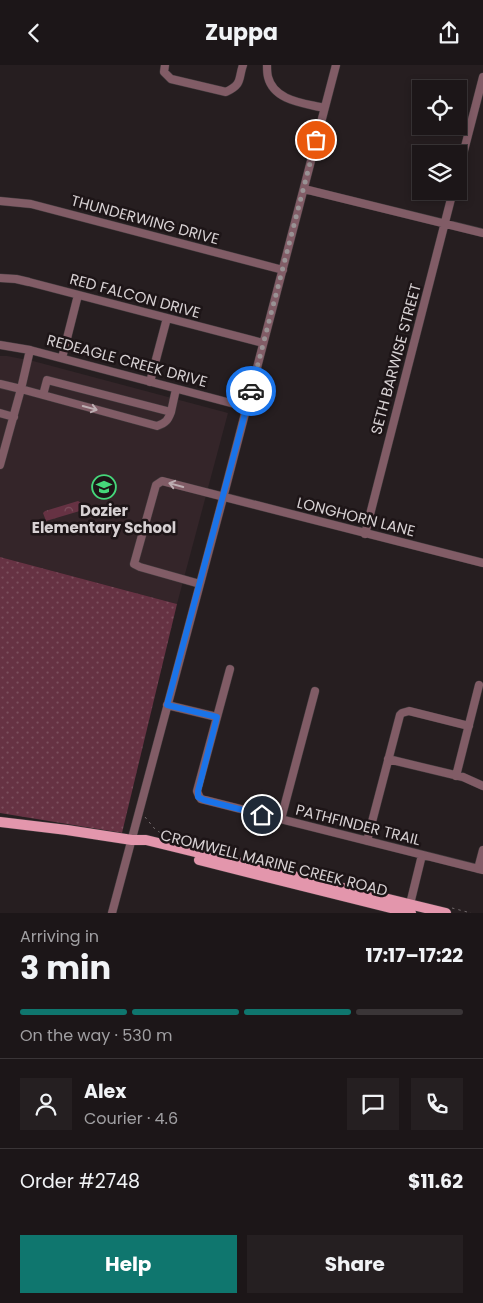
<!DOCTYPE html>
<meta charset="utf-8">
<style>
:root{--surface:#1c1618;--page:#251f21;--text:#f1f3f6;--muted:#a09fa2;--line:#3a3537;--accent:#0f766e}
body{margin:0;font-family:Poppins,sans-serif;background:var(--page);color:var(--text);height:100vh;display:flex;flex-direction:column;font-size:19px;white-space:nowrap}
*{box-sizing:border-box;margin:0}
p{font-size:16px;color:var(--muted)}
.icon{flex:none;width:28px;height:28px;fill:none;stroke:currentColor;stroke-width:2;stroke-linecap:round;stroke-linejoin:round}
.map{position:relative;height:848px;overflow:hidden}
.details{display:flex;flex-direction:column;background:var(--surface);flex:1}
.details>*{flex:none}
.controls{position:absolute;left:412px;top:15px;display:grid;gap:10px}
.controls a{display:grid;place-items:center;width:55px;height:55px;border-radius:0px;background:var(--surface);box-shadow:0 2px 8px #0003,0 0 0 1px var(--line);font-size:25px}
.pin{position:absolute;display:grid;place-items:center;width:42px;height:42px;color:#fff;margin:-21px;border:2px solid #fff;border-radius:50%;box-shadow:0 1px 5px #0007}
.courier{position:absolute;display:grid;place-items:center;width:50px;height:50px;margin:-25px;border:4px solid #1a73e8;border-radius:50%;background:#fff;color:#222;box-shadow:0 1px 6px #0007}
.overview em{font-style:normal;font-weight:700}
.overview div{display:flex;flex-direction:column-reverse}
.overview{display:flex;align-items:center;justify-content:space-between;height:85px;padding:0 20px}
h1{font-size:32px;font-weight:700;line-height:38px}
.bar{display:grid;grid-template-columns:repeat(4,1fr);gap:8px 5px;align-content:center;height:60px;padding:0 20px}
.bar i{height:6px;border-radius:4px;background:var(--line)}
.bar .active{background:var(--accent)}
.bar p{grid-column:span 4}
.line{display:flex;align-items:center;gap:12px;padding:0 20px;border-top:1px solid var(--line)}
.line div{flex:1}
.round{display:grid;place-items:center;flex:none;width:52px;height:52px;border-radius:0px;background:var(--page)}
.button{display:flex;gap:10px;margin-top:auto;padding:10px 20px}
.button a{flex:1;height:58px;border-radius:0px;background:var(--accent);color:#fff;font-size:20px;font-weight:700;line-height:58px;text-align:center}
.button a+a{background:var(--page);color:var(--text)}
header{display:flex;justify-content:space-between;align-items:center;height:65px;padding:0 20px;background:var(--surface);font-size:22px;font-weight:700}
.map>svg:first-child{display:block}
</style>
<header><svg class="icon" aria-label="back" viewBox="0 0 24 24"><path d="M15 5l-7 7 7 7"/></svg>Zuppa<svg class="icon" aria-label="share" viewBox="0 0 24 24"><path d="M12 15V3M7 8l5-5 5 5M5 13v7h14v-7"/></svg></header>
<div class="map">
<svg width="483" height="848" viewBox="0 0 483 848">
<defs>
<pattern id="grass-dots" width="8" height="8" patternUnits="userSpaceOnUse" patternTransform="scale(1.25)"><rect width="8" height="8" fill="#663243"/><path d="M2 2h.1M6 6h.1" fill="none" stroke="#7b4f5d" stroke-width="1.8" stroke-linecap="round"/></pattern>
<pattern id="forest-crowns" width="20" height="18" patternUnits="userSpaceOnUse" patternTransform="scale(1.25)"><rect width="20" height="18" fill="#663243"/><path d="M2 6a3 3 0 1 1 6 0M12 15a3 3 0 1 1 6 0" fill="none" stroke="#7b4f5d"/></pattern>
</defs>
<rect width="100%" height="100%" fill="#261e20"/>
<path fill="#342529" d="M0,291h7l26,5 195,52 -51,191 -177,-47z"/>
<path fill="url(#grass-dots)" d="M0,492l177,47 -55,229 -122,-20z"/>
<path fill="url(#forest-crowns)" d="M78,436l5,3v6l-37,11 -3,-8 2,-2z"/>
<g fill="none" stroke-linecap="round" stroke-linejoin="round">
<g stroke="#423b3d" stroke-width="9">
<path id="minor" d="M165,0l-1,7 7,7 55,13c17,-8 12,-13 17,-27
M267,0c0,4 0,8 1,12 6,24 36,26 56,31
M459,105l24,-93
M304,124l179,44
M0,136l31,3 252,66
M0,213l16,1 13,3 234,61
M0,280l30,5 216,57
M62,293l16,-63
M150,317l17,-64
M0,319l21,5 9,-39
M43,330l114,31c9,-3 11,-6 14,-14
M0,348l14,4
M0,400l21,-76 22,6 4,-15 124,32 5,-23
M365,469l88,-343
M200,519l-60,-17 -6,-3 22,-79 6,-4 321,82
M230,604l-33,122 2,5 2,3 282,71
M167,640l50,12
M388,694l75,18 20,9
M456,711l23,-91
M281,754l34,-128
M367,776l33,-126 2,-2 7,-2 60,15
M478,804l5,-19
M410,839l12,-49
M112,848l111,-415 113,-433"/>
</g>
<g stroke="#423b3d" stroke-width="11">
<path id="major" d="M0,757l67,8 65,10h14l300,73
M199,795l212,53"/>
</g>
<path stroke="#70686a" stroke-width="1" stroke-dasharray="2.5 4" stroke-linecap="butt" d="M145,752l9,11 9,7
M452,843l19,5"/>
<use href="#minor" stroke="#815c66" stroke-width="8"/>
<use href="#major" stroke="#e396ac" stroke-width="10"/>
</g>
<defs><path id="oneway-shaft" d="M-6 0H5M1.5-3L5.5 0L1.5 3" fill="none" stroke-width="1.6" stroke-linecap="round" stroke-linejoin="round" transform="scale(1.25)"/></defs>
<g stroke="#bdaeb2">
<use href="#oneway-shaft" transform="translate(90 343) rotate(15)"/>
<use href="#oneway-shaft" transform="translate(176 420) rotate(-165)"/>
</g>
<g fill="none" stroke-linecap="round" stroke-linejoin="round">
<path stroke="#999294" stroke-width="5" stroke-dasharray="0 9" d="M251,326l65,-251"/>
<path stroke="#1a73e8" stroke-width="6" d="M251,326l-84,314 50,12 -19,74v6l6,3 58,15"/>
</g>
<defs>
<g id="school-ring" transform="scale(1.25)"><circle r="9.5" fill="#1d1517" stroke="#45d77a" stroke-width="1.5"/><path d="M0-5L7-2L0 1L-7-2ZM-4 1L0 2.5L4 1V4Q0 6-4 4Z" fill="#45d77a"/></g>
</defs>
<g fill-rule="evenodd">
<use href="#school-ring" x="104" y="422"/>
</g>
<g text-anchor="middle" stroke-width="5" stroke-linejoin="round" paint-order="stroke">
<g font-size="15" fill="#d7d1d3" stroke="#1d1517">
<text transform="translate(145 155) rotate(15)" y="5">THUNDERWING DRIVE</text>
<text transform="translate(135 231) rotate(15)" y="5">RED FALCON DRIVE</text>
<text transform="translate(396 294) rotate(-75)" y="5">SETH BARWISE STREET</text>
<text transform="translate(127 296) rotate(15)" y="5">REDEAGLE CREEK DRIVE</text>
<text transform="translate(356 452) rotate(14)" y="5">LONGHORN LANE</text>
<text transform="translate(358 760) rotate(14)" y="5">PATHFINDER TRAIL</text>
<text transform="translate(274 798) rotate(14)" y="5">CROMWELL MARINE CREEK ROAD</text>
</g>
<g font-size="15" font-weight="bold" fill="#d7d1d3" stroke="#1d1517">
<text x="104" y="451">Dozier<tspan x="104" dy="17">Elementary School</tspan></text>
</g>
</g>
</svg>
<div class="controls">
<a><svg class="icon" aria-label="locate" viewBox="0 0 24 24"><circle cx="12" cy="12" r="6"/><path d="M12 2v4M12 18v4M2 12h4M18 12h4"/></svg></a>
<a><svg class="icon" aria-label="layers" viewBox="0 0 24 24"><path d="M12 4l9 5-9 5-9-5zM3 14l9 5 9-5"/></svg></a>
</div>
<div class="pin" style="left:316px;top:75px;background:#ea580c"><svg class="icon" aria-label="bag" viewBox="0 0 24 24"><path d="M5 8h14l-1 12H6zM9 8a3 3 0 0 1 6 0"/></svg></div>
<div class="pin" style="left:262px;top:750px;background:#1f2937"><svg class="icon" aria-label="home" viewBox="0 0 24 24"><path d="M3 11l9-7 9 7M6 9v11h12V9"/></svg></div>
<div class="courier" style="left:251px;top:326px"><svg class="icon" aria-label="car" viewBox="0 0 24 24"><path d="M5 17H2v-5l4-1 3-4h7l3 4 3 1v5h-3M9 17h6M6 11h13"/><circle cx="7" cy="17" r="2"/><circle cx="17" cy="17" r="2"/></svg></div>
</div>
<section class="details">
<div class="overview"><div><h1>3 min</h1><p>Arriving in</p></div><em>17:17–17:22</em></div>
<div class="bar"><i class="active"></i><i class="active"></i><i class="active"></i><i></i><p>On the way · 530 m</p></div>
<div class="line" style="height:90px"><a class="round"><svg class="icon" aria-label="person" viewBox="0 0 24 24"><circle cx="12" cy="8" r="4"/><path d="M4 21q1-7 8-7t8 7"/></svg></a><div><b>Alex</b><p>Courier · 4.6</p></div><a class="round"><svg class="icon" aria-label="chat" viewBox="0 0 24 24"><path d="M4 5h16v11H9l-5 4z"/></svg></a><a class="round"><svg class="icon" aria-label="phone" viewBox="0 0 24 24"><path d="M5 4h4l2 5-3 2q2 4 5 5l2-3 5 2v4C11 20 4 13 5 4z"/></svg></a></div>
<div class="line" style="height:65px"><div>Order #2748</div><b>$11.62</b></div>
<div class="button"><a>Help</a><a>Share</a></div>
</section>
